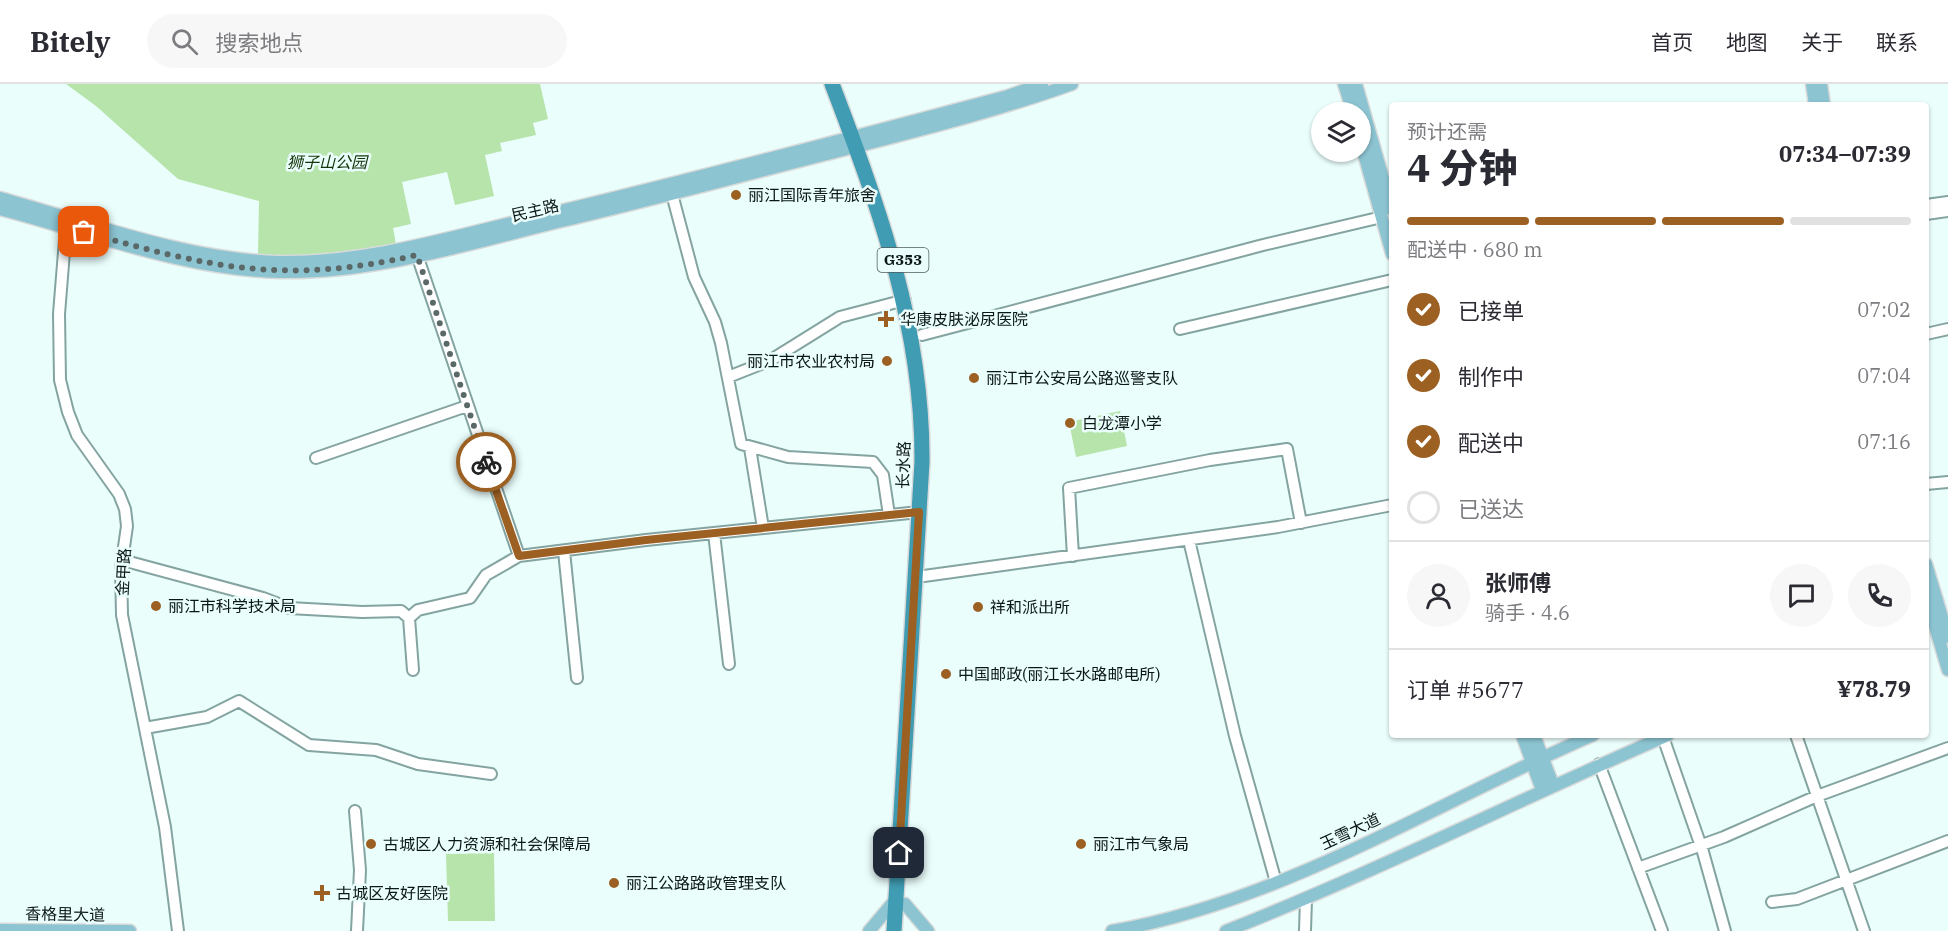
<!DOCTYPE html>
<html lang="zh">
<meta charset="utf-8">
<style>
:root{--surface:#fff;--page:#f7f7f7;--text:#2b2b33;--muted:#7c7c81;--line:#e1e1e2;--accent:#9c6022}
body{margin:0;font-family:"IBM Plex Serif","Noto Sans SC",serif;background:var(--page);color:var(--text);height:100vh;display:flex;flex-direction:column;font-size:22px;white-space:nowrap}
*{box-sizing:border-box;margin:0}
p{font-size:20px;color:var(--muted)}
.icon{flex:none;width:33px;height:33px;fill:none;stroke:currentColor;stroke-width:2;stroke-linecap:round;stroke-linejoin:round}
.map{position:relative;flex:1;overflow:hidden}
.drawer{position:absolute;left:1389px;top:18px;width:540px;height:636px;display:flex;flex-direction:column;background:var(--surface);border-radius:6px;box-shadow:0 2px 4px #0004}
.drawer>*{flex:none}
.buttons{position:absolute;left:1311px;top:18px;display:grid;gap:12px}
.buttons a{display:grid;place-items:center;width:60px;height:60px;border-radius:50%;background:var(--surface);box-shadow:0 2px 4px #0004;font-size:30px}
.pin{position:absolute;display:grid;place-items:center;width:51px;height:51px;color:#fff;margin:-26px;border-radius:12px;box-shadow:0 3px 9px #0006}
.courier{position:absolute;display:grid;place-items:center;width:60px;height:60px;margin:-30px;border:4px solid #9c6022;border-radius:50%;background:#fff;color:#222;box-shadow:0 2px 8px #0007}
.overview em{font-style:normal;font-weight:800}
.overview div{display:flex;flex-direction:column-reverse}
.overview{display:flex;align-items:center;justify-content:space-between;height:102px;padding:0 18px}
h1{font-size:39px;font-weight:800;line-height:45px}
.bar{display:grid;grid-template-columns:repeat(4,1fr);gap:9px 6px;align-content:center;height:72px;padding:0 18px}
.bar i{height:8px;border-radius:4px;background:var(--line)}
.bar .selected{background:var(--accent)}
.bar p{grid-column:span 4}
.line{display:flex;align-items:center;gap:15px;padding:0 18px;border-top:2px solid var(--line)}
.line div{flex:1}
.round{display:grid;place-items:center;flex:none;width:63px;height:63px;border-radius:32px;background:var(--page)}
ol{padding:0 18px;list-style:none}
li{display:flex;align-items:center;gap:18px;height:66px}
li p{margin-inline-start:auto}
li .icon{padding:6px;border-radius:50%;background:var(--accent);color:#fff;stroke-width:4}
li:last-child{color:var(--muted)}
li i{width:33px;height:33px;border:3px solid var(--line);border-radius:50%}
header{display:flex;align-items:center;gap:36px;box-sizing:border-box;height:84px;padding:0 30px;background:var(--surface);border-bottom:2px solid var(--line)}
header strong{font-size:28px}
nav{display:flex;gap:33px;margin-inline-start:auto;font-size:21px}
.search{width:420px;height:54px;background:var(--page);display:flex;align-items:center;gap:15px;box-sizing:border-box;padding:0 21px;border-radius:33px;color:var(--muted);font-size:22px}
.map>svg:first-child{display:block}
</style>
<header>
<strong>Bitely</strong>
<div class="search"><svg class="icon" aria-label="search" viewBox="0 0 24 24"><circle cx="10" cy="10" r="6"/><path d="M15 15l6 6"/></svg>搜索地点</div>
<nav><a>首页</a><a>地图</a><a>关于</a><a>联系</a></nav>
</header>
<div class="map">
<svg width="1948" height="847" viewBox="0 0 1948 847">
<rect width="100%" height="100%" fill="#eafefc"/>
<path fill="#b6e4aa" d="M66,0h474l8,35 -15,4 3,12 -36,8 2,8 -17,4 9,41 -39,9 -8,-33 -45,10 9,42 -18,4 3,16 -63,12 -75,-1 1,-54 -81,-22 -82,-73z
M1120,327l7,35 -51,11 -7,-35z
M494,769l1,68h-47l-2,-67z"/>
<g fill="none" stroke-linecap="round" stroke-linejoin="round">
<g stroke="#84a4a1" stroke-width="14">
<path id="minor" d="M672,110l22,83 21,45 6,21 20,101 47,13 85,5 10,13 6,40
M1926,121l22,-3
M1926,130l22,-3
M66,143l-7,87 1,66 8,32 9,23 42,59 6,15 2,17 -6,42 1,47 43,212 13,104
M417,171l102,301
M1180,245l212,-49
M1926,250l22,-5
M922,251l341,-90 119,-28
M728,293l43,-17 69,-43 65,-17
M750,364l13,80
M316,374l151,-52
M1926,400l22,-2
M714,449l15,131
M1189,456l46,196 41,146
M564,467l13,127
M1073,472l-4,-68 141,-28 77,-11 14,74
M122,476l141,38 26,10 73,4 39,-1 8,7 9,-8 52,-12 16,-23 33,-19 127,-16 273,-28
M924,492l354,-49 114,-22
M409,534l4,52
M145,644l62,-11 32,-16 70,44 67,5 42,14 73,10
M1796,651l68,196
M1663,653l40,115 22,79
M1599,680l63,167
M355,727l5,59 -3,61
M1638,784l86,-31 93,-41 131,-48
M1772,818l25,-3 151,-58
M1305,847l1,-32"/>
</g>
<g stroke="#d8dada" stroke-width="15">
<path id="major" d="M1344,0l9,28
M1356,0l36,126
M1812,0l3,21
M1821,0l3,21
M1360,56l32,114
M0,114c91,25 184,61 278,64 90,2 179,-27 266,-47 155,-37 310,-78 464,-119l34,-12
M0,125c91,24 185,61 280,63 100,2 203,-33 299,-55 88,-21 176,-45 264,-67 77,-20 154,-39 229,-66
M1926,480l22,73
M1926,512l22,74
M1522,651l20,55
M1534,651l19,50
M905,820l23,27
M0,846l130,1
M869,847l27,-32
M1112,847c172,-30 323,-128 481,-196
M1226,847c150,-59 294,-132 442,-196"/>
</g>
<g stroke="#d8dada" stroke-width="18">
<path id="highway" d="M832,0c47,123 91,244 90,378l-28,469"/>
</g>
<use href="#minor" stroke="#fff" stroke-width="10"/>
<use href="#major" stroke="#8cc4d1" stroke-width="12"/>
<use href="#highway" stroke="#3f9cb2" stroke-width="15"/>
</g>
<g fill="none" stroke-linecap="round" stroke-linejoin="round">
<path stroke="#5a6867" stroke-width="6" stroke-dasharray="0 10.8" d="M84,148c127,36 202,53 333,23l69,207"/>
<path stroke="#9c6022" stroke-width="8" d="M486,378l33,94 127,-16 273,-28 -20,341"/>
</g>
<g fill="#9c6022" stroke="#eafefc" stroke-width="2">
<circle cx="736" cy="111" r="6"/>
<path d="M883 226h6v6h6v6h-6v6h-6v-6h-6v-6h6z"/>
<circle cx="887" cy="277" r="6"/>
<circle cx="974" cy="294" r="6"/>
<circle cx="1070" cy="339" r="6"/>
<circle cx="156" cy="522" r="6"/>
<circle cx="978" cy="523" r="6"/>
<circle cx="946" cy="590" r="6"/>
<circle cx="371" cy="760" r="6"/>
<circle cx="1081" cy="760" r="6"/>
<circle cx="614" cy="799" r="6"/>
<path d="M319 800h6v6h6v6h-6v6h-6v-6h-6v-6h6z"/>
</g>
<g text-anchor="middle" stroke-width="5" stroke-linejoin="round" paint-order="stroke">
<rect fill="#eafefc" stroke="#4f5d5c" stroke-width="1.5" x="877.5" y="164" width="51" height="24" rx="4.5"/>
<g font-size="15" font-weight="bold" fill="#0c1817">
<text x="903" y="181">G353</text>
</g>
<g font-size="16" font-style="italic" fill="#123407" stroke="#eafefc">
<text x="327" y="84">狮子山公园</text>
</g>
<g font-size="16" fill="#0c1817" stroke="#eafefc" text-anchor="start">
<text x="748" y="117">丽江国际青年旅舍</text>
<text x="900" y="241">华康皮肤泌尿医院</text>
<text x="875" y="283" text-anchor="end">丽江市农业农村局</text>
<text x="986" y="300">丽江市公安局公路巡警支队</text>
<text x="1082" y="345">白龙潭小学</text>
<text x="168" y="528">丽江市科学技术局</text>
<text x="990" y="529">祥和派出所</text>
<text x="958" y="596">中国邮政(丽江长水路邮电所)</text>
<text x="383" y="766">古城区人力资源和社会保障局</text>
<text x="1093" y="766">丽江市气象局</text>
<text x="626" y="805">丽江公路路政管理支队</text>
<text x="336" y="815">古城区友好医院</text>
</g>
<g font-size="16" fill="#0c1817" stroke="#eafefc">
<text transform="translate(535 126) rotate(-13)" y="6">民主路</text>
<text transform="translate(903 381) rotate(-88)" y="6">长水路</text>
<text transform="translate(123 488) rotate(-87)" y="6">金甲路</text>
<text transform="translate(1350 747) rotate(-25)" y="6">玉雪大道</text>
<text transform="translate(65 830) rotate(1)" y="6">香格里大道</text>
</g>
</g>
</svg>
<div class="buttons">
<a><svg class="icon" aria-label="layers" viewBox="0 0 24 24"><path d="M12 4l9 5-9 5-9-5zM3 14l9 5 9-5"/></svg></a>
</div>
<div class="pin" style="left:84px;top:148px;background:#ea580c"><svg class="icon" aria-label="bag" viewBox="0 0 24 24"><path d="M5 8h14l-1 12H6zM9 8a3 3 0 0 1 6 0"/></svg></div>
<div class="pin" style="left:899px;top:769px;background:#1f2937"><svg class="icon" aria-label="home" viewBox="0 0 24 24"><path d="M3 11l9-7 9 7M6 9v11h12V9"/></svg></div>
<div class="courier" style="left:486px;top:378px"><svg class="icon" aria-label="bike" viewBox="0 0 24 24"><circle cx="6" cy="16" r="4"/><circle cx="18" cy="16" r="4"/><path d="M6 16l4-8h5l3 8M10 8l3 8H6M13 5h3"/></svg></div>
<section class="drawer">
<div class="overview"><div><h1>4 分钟</h1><p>预计还需</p></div><em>07:34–07:39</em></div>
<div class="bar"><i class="selected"></i><i class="selected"></i><i class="selected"></i><i></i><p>配送中 · 680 m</p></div>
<ol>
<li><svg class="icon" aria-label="check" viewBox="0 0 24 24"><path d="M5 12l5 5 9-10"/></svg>已接单<p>07:02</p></li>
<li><svg class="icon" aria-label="check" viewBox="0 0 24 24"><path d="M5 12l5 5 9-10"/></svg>制作中<p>07:04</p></li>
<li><svg class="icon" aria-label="check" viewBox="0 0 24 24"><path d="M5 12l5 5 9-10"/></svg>配送中<p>07:16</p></li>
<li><i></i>已送达</li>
</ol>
<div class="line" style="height:108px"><a class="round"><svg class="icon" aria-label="person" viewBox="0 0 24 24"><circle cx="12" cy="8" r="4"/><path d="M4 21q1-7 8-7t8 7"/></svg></a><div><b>张师傅</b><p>骑手 · 4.6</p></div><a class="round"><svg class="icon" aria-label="chat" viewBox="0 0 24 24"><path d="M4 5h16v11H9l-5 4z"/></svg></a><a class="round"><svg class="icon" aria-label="phone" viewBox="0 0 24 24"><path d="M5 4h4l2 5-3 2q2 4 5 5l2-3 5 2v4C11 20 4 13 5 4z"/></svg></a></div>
<div class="line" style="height:78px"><div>订单 #5677</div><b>¥78.79</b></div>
</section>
</div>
